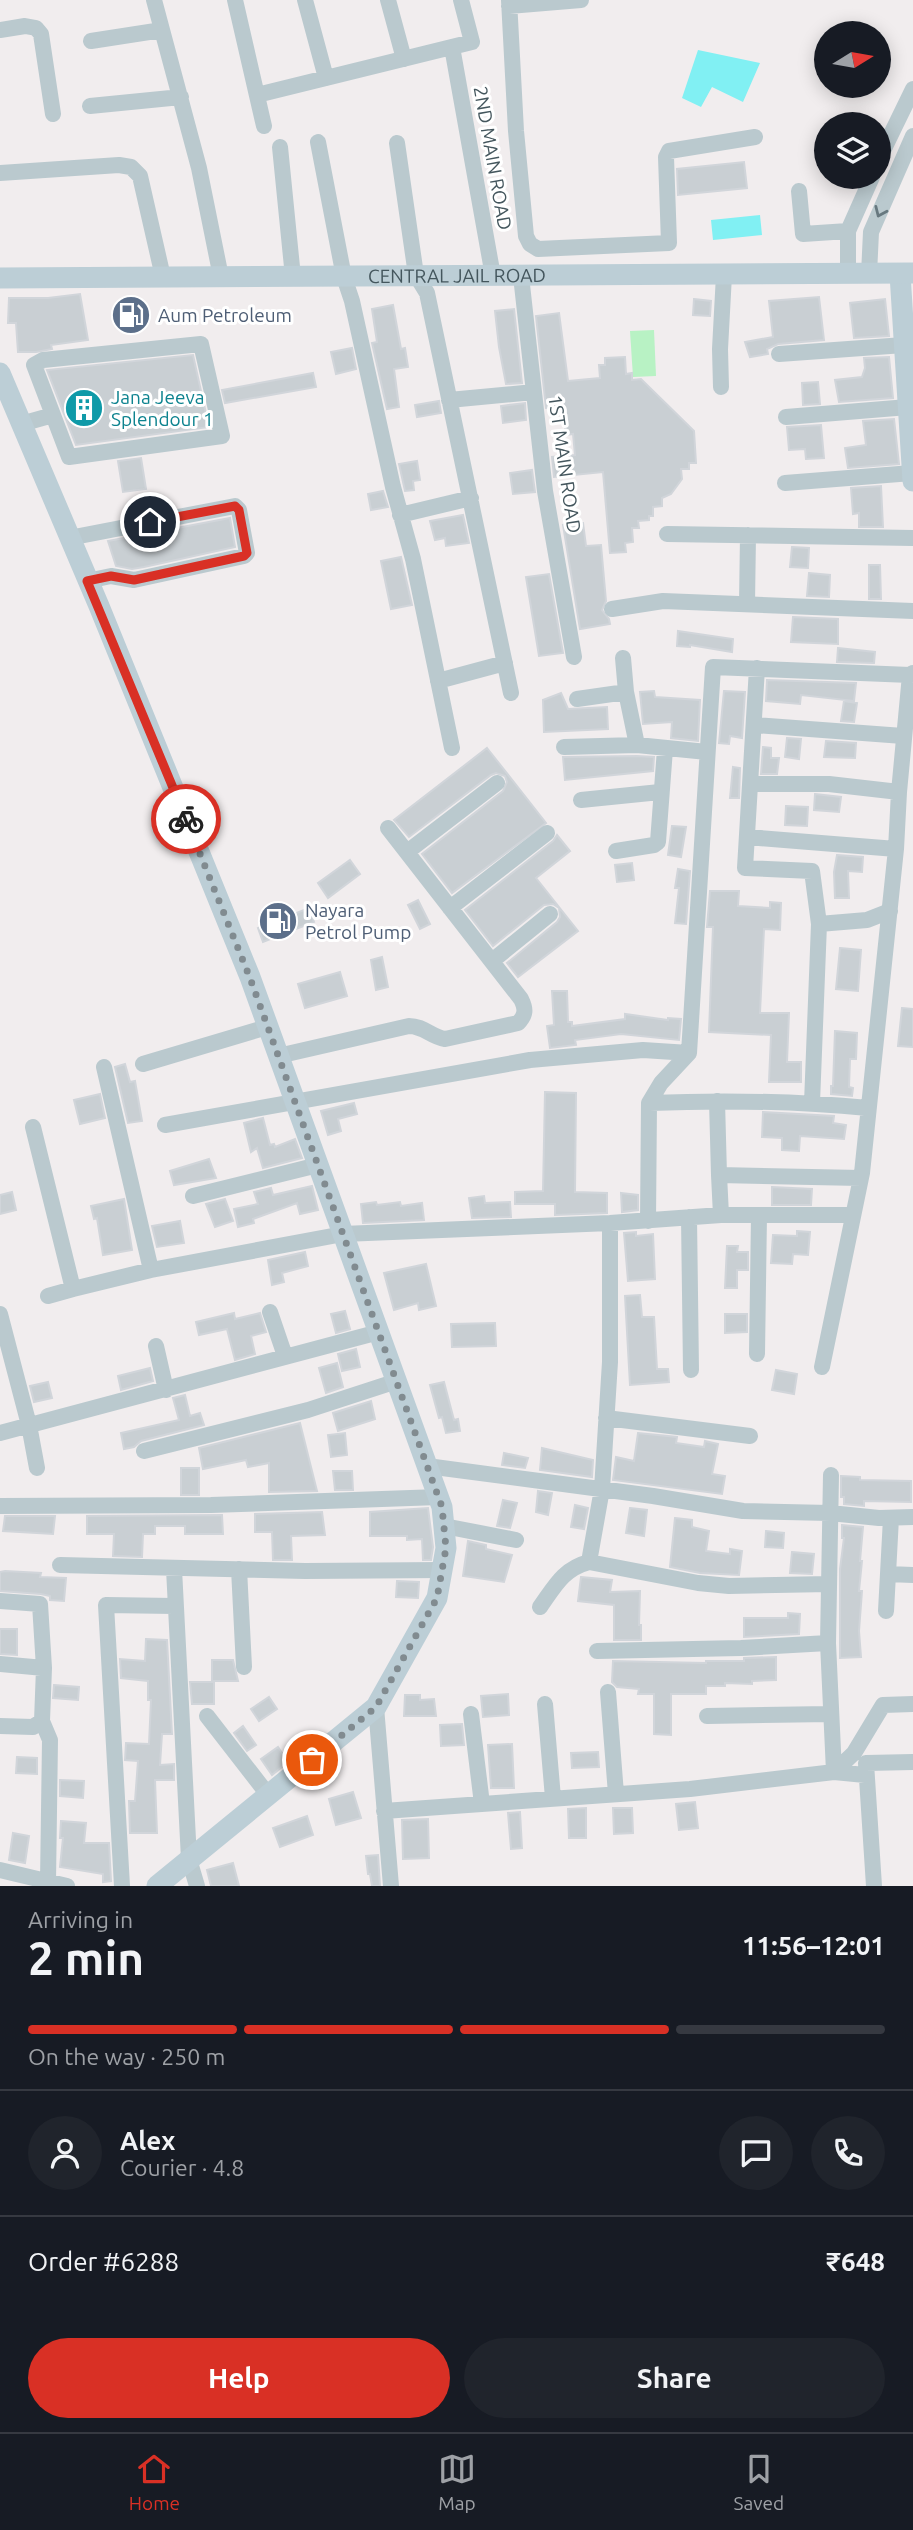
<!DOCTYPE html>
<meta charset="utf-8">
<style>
:root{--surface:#171b24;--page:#20242c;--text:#f1f3f6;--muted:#9ea1a6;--line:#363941;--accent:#d93025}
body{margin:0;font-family:Ubuntu,sans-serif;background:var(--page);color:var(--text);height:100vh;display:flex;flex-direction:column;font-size:26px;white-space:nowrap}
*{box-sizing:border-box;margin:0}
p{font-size:23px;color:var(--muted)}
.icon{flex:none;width:38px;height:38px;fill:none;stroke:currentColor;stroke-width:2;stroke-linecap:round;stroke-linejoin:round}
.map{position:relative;height:1886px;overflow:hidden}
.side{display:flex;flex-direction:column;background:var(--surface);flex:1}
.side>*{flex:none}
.needle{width:46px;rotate:79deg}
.controls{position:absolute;left:814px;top:21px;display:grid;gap:14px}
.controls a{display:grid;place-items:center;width:77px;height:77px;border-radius:50%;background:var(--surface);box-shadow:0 4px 18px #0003;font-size:35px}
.pin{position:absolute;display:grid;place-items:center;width:60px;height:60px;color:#fff;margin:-30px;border:4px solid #fff;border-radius:50%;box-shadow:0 2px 7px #0007}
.courier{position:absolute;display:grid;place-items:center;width:70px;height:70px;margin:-35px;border:5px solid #d93025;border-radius:50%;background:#fff;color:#222;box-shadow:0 2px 9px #0007}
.summary em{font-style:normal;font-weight:600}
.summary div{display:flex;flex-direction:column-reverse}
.summary{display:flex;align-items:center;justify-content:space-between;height:119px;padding:0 28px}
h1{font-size:46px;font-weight:600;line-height:52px}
.bar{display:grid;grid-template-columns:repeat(4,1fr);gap:10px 7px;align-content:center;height:84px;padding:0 28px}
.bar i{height:9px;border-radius:5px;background:var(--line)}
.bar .on{background:var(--accent)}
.bar p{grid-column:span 4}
.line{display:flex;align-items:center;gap:18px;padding:0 28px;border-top:2px solid var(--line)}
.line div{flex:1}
.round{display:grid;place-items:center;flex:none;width:74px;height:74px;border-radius:37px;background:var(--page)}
.primary-button{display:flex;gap:14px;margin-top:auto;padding:14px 28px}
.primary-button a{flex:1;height:80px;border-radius:42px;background:var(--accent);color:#fff;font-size:28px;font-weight:600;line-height:80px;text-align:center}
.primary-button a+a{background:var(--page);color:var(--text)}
.tab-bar{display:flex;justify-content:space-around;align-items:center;height:98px;border-top:2px solid var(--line);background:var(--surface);font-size:19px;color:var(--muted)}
.tab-bar a{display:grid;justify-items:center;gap:4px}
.tab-bar .on{color:var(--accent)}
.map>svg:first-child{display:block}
</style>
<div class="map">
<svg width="913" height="1886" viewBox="0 0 913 1886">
<rect width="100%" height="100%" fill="#f1edee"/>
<path fill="#b8f2c4" d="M654,330l2,46 -23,1 -3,-46z"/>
<path fill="#81f0f3" d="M698,50l62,13 -17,39 -31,-15 -11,20 -19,-9z
M760,215l2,20 -49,5 -2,-20z"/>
<path fill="#c9cfd3" stroke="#d1d5da" stroke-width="2" d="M744,162l3,26 -69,7 -1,-26z
M80,294l8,46 -37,5 1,4 -16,3h-18l-2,-29h-8l1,-25h39z
M819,297l5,43 -46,4 -11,5 1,5 -18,3 -5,-15 28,-5 -4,-36z
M694,299l17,2 -1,15 -17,-1z
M885,299l4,37 -35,2 -4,-35z
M393,305l8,44 4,-1 3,19 -14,2 5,38 -12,2 -15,-66 5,-1 -5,-33z
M514,309l8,74 -16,1 -7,-37 -4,-36z
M559,313l9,68 32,-3 -1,-13h6v-7l20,-1 1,17 6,-1v7l9,-1 53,52 2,32h-7v6h-8l1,10 -11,15 -9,4v8l-9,1v9h-4v4l-11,1 1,7h-7l1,14 -8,1 1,9 -16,1 -7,-81 -49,5 -2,-20 23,-2 -2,-21 -7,1 -4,-29 -16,2 -10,-92z
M352,348l4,21 -20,5 -5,-22z
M193,355l16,72 -133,18 -29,-75z
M889,357l4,41 -54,4 -4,-22 27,-3 3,-9 -1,-10z
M313,373l3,14 -91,16 -3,-13z
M818,382l2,22 -17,1 -1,-22z
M439,401l2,12 -24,4 -2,-12z
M525,403l1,17 -23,3 -2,-17z
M894,419l5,45 -51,4 -3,-20 21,-3 -3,-24z
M821,425l3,33 -18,1 -1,-10 -16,1 -2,-23z
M141,458l5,31 -23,3 -5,-31z
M417,461l3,19 -7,1 1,9 -9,1 -6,-27z
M532,470l3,22 -22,2 -3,-21z
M881,486l2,41h-24v-14l-6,1 -2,-26z
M383,491l5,16 -17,3 -3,-16z
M463,515l6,28 -23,3 -1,-8 -10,2 -5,-19z
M230,518l5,29 -91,20 -12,2 -16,-3 -8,-25z
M583,523l3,23 15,-1 5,56 -4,9 7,9 1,5 -30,5 -17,-104z
M792,547l17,1 -1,20 -18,-1z
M401,557l11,48 -21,4 -10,-48z
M869,565h11l1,34h-12z
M809,573l21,2 -1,22 -22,-1z
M549,574l14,79 -24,3 -13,-79z
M793,617l45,2v25l-47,-2z
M678,631l55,8 -1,13 -42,-7v2l-13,-1z
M838,648l37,4 -1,11 -37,-1z
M767,680l89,3 -2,18 -53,-6 -1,9 -34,-3z
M654,691l1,6 45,3 -2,41 -27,-3 1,-16 -29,2 -3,-32z
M724,691l21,1 -3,46 -12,-2 -1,8 -10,-1z
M561,693l7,16 39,-2 1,22 -64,3 -1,-32z
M844,701l13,2 -3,19 -13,-1z
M787,738l14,1 -2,20 -14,-2z
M826,741l30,2 -1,15 -31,-1z
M763,747l8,1v10h8l-2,16h-16z
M487,748l59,75 -94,70 -30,-39 81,-63 4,-9 -2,-6 -9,-3 -5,2 -82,62 -15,-17z
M637,756l17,1 -1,14 -88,9 -2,-23z
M733,767l7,1 -1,30h-9z
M815,794l26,3 -2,15 -25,-2z
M786,806l22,1 -1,19 -22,-1z
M672,826l14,1 -5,30 -13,-2z
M557,835l13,16 -34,27 42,53 -60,46 -11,-14 50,-41 3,-5 -1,-9 -6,-4 -9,1 -51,41 -28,-36 88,-69z
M837,855l26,2 -1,15 -14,-1 1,27h-14l-1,-26z
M350,860l10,14 -32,24 -10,-15z
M632,863l2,17 -17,2 -2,-17z
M678,869l12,2 -4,53 -11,-1 4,-35h-4z
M710,891h29l-1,15 32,2v-6l11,1 -1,27 -16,-1 -4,84h29l-2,49h14v20h-32l2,-47 -62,-3 4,-105h-6z
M418,900l12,24 -10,5 -12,-24z
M309,908l5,14 -51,20 -5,-14z
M840,948l21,2 -3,41 -22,-2z
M382,957l6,30 -12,3 -5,-30z
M340,972l7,24 -42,12 -7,-24z
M552,991h15l1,31h4v4l53,-7v-5l43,6v-2l13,1 -2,21 -58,-6 -46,6 1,5 -26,3 -3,-22 7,-1z
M902,1008l11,1v38l-15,-1z
M835,1031l22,2 -1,26h-6l-1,28 4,1 -1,8 -21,-2v-8h2z
M125,1064l5,18 5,-1 7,40 -14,2 -13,-56z
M545,1092l31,1 -1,99 32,1v20l-52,2v-11h-40v-12l28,-1z
M100,1094l5,24 -25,6 -6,-24z
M354,1103l3,11 -19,5 3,12 -13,4 -7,-24z
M763,1112l71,4 -1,7 13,2 -2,14 -44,-3 -1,15 -17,-1v-12l-20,-1z
M263,1118l7,27 4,-1 1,3 20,-8 7,19 -39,10 -6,-20 -6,4 -7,-29z
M209,1159l7,19 -42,7 -4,-14z
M312,1186l6,24 -18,4 -3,-11 -44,16 1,4 -16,4 -4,-18 24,-5 -4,-12 17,-4 2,7z
M772,1187l40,2 -1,16h-39z
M12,1192l4,18 -16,4v-19z
M621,1193l17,2v15l-16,2z
M484,1196l1,7 25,-1 1,15 -39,1 -3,-20z
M124,1199l8,51 -29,5 -6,-37 -3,1 -3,-13z
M225,1199l8,22 -18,6 -9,-23z
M376,1202l1,3 23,-3 1,4 21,-3 2,17 -61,3 -2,-19z
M180,1221l4,22 -27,4 -5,-21z
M797,1231l13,1 -2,23 -15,-1 -1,10 -21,-1 2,-28 24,1z
M636,1232v4l17,-2 2,45 -27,2 -4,-48z
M727,1246h11l-1,6h11v18h-11v18h-12z
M305,1252l3,14 -26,7 2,9 -12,3 -4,-25z
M426,1264l10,42 -17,4 -1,-7 -24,7 -10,-37z
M640,1295l2,22h12l3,52h11l1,13 -39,3 -5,-89z
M345,1311l5,18 -14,4 -5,-19z
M234,1313l1,6 25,-6 6,19 -15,4 4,18 -20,6 -8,-31 -28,6 -3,-13z
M725,1314h22v18l-22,1z
M495,1323l1,23 -44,1 -1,-23z
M356,1349l4,18 -18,4 -4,-17z
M337,1363l6,24 -17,6 -7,-25z
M150,1368l3,13 -32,9 -3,-14z
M776,1370l21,4 -3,20 -22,-4z
M48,1382l4,16 -18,4 -4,-16z
M444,1382l10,38 4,-1 2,12 -14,2 -4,-16 -3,1 -9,-33z
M185,1395l5,21 10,-3 4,12 -63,16 -7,6 -10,2 -3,-16 58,-13 -6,-22z
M371,1401l4,18 -37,12 -5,-18z
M300,1423l17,68 -48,1v-29l-21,4 -2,-7 -43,9 -4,-21z
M345,1433l2,22 -16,2 -3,-22z
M638,1433l39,4 -1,6 28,4 1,-6 13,3 -6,30 13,2 -3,18 -109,-14 3,-23 18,4z
M542,1448l51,12 -1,17 -52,-7z
M504,1453l24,5 -3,10 -23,-3z
M181,1468h18v27h-18z
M333,1471h19l1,19h-18z
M841,1476l19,1v3l51,1v21l-47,-1v5l-20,-2v-7h-3z
M538,1491l14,2 -4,22 -12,-3z
M503,1500l14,3 -7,25 -13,-2z
M575,1505l13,3 -4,21 -13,-2z
M428,1508l5,39 -2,13h-8l-1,-21 -15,1v-4h-37v-24z
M630,1508l17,2 -3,26 -18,-3z
M322,1512l3,23 -34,1 1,24h-19l-1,-28h-17v-18z
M222,1515l1,19h-38v-8h-30v8h-12l-1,23 -29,-1 1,-22h-27v-18z
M5,1516h50l-2,18 -50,-3z
M675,1518l17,2v7l17,4 -3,20 24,3v-5l12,2 -3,24 -39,-2 -30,-6z
M842,1525l21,2 -3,34h2l-3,30h3l-3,40 2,26 -21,1v-89l4,-31h-2z
M766,1531l18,2 -1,15 -18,-1z
M468,1541l18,4v4l26,6 -8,27 -41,-6z
M792,1552l22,2 -2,20 -22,-1z
M5,1571l36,2 -1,4 26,1 -2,23 -14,-1v-4l-9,-2 -41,-3v-19z
M581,1577l31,3 -2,12 30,-1 -1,34h2v15h-27v-35l-36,-4z
M397,1581l22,1 -1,16 -22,-1z
M788,1613l12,1 -1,20 -55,3v-19h44z
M0,1629h17v26l-17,-1z
M146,1639l21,1 5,94h-10l-2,31 14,-1v16h-19l2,53h-27l-1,-32h6l3,-40 -13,-1 1,-17 23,1 2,-44h-3v-19l-27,-3 -1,-19 25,2z
M776,1657v23l-24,1v3l-27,-1v3h-19v8h-35v41l-17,-1v-40h-16l1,-5 -22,-2 -5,-5 1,-21 93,2v-2h38v-3z
M212,1660h21l5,21h-26z
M190,1682h24v22h-22z
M54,1685l25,2 -1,13 -25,-2z
M508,1694l1,21 -26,2 -2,-21z
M405,1695h15v5l14,-1 2,17h-32z
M269,1697l8,12 -18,12 -8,-12z
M462,1724l2,21 -23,1 -1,-21z
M243,1726l13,19 -9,6 -13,-18z
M512,1744l2,44h-23l-3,-43z
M278,1747l10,15 -16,13 -11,-16z
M598,1752l1,15 -27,1 -1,-15z
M17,1757l20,1v16l-21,-1z
M60,1780l24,1 -1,17 -23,-2z
M353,1792l8,26 -25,7 -7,-26z
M695,1802l3,26 -19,2 -3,-26z
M586,1808v30h-17l-1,-29z
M613,1808h19l1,25 -19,1z
M520,1812l2,36 -11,1 -3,-36z
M307,1816l6,19 -33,12 -7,-19z
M428,1819l1,39 -26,1 -1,-39z
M61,1821l25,2 -2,20h25l2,38 -8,1v-8l-43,-7 3,-29h-3z
M13,1833l16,3 -4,27 -16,-3z
M378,1855l2,31h-8l-2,-12h-2l-2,-18z
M233,1863l6,23h-28l-4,-16z"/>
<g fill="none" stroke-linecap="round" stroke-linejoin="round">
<path stroke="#bac9ce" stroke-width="16" d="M154,0l45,168 22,109
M235,0l29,126
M305,0l21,78
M388,0l16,59
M509,0l7,131 10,105 4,8 8,5 131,-6 -3,-86 3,-6 86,-14
M509,6l72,-6
M0,30l25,-4 11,2 5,6 12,80
M91,41l71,-11
M452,47l41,229
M257,95l215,-53 -11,-42
M90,106l91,-9
M318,142l26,135 8,24 41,186 20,72 39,189
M397,143l19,132 11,18 84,400
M280,147l13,130
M878,161l35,-72
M0,173l119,-8 12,2 9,9 23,101
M799,191l4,43 45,-3
M869,274l2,-42 42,-96
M848,275v-44l24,-54
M521,276l24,215 29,166
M201,344l21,92 -153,21 -35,-92 9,-5z
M779,354l125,-9
M721,387l-1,-38 4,-74
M449,400l85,-8
M786,417l122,-10
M21,424l32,-9
M785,483l127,-10
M400,515l71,-17
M667,534l246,4
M69,538l161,-31 5,-1 4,4 8,43 -3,3 -110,24 -23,-4 -24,5
M747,604l1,-69
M612,609l51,-8 250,10
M623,658l3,34
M757,668l-12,200 67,3 7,53
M438,681l67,-18
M577,699l49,-7 11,53
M754,725l149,11
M564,747l73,-2 70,7
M750,784h79l70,8
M581,800l79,-8
M747,837l149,12
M616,851l38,-6 4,-3 7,-93
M407,852l90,-69
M450,908l97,-75
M492,961l58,-47
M278,1056l131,-30c15,0 22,11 36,13l73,-16c8,-8 8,-14 3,-24l-133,-171
M143,1064l124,-37
M104,1067l47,203
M717,1101l2,74
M649,1103l12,-20 28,-30 24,-386 197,8
M812,1103l7,-179 48,-4 23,-9
M165,1125l365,-65 113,-10 46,3
M33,1127l40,162 78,-19 192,-36 267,-11 111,-8h132
M193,1196l125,-31
M721,1215l-2,-40 142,3
M689,1217l2,153
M648,1221l1,-118c73,-3 146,-2 219,5
M610,1223v139l-8,127 -13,73 109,21 31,3 100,-2
M48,1296l25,-7
M270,1312l15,44
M0,1314l29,111 8,43
M156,1346l10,44
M757,1354l2,-139
M822,1367l40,-194 34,-324 3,-57 11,-117 3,-2
M606,1418l144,18
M0,1433l379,-101
M144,1451l164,-41 89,-29
M427,1466l226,30 90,15 87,2 49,5 34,-1
M831,1475l-3,168 6,129 31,3
M0,1506l211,-1 228,-8
M444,1526l72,14
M60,1565l245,6 138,-1
M174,1569l15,290 8,27
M239,1569l5,98
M888,1574l25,1
M0,1601l40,3 4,64 -2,53 -9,6 -33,-1
M540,1607c15,-21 23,-38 49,-45
M886,1611l5,-93
M597,1651l144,-3 87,-5
M0,1664l44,4
M608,1692l8,102
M545,1704l8,94
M376,1707l15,179
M471,1714l11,90
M207,1716l62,80
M707,1716l123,-2
M42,1721l8,19 -2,142
M384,1811l306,-22 144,-17 20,-19 29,-48 30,-1
M0,1870l67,16
M122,1886l-16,-281 68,1
M874,1886l-8,-123 47,-1"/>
<g stroke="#bcced6" stroke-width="21">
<path d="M900,274l13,207"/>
<path id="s1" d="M0,278l913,-5"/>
<path d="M0,373l99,233 151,371 192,530 4,41 -9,50 -61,109 -219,179"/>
</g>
</g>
<defs><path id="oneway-chevron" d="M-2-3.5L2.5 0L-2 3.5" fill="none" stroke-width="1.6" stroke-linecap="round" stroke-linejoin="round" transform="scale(1.75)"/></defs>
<use stroke="#67787f" href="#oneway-chevron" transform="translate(880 212) rotate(114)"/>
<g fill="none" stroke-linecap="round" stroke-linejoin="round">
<path stroke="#818b90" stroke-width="7" stroke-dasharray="0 12.6" d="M186,819l64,159 192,529 4,41 -9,50 -61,109 -64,53"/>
<path stroke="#d93025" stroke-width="9" d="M150,522l85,-16 4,4 8,43 -3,3 -110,24 -23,-4 -24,5 99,238"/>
</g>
<defs>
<g id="fuel-disc" transform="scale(2.0125)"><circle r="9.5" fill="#5c6f8a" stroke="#fff"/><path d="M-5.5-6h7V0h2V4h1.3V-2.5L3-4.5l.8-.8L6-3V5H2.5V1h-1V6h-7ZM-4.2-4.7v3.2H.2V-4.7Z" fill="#fff"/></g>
<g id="building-disc" transform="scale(2.0125)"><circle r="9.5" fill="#0f9aa8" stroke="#fff"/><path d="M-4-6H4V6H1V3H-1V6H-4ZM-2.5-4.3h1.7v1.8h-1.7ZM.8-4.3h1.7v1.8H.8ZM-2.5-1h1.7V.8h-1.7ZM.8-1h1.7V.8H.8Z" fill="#fff"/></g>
</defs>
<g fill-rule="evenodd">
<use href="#fuel-disc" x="131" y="315"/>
<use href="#building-disc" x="84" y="408"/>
<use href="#fuel-disc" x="278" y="921"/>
</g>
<g text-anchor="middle" stroke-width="6" stroke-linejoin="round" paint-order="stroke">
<g font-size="19" fill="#44565d" stroke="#fff">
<text transform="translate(493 158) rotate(80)" y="7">2ND MAIN ROAD</text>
<text dy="7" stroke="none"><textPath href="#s1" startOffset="457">CENTRAL JAIL ROAD</textPath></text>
<text transform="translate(565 464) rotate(82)" y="7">1ST MAIN ROAD</text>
</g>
<g font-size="19" fill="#4e5e75" stroke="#fff" text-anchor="start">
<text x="158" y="322">Aum Petroleum</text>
<text x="305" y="917">Nayara<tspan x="305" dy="22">Petrol Pump</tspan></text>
</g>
<g font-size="19" fill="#0d838f" stroke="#fff" text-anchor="start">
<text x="111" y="404">Jana Jeeva<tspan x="111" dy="22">Splendour 1</tspan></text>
</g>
</g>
</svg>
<div class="controls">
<a><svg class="needle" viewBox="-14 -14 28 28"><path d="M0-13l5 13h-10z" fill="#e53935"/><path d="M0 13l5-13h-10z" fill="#9ea1a6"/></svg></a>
<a><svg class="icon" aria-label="layers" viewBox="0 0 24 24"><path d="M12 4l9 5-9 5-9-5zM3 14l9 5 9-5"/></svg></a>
</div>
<div class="pin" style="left:312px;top:1760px;background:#ea580c"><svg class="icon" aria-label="bag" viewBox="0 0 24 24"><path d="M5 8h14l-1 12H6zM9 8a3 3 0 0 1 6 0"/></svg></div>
<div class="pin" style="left:150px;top:522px;background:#1f2937"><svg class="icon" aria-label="home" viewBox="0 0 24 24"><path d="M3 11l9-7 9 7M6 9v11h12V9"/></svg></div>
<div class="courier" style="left:186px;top:819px"><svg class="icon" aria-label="bike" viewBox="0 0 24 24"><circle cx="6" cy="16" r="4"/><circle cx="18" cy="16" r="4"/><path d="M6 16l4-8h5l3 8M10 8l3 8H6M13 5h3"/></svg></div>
</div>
<section class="side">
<div class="summary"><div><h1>2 min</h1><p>Arriving in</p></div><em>11:56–12:01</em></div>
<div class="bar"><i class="on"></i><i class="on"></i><i class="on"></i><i></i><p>On the way · 250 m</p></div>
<div class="line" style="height:126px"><a class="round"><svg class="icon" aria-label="person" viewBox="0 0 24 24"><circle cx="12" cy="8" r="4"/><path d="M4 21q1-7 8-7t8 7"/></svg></a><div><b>Alex</b><p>Courier · 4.8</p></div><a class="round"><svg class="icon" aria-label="chat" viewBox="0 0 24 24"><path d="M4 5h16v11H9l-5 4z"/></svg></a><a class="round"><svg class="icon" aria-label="phone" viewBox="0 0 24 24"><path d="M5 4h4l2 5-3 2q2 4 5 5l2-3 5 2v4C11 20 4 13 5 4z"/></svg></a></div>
<div class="line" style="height:91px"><div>Order #6288</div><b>₹648</b></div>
<div class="primary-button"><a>Help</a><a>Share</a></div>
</section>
<nav class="tab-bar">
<a class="on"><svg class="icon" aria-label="home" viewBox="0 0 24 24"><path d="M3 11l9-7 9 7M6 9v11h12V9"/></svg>Home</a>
<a><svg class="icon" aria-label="map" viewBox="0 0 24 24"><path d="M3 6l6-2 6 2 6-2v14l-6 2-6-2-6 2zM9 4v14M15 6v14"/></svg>Map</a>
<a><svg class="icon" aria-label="saved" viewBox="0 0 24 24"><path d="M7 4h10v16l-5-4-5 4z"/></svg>Saved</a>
</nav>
